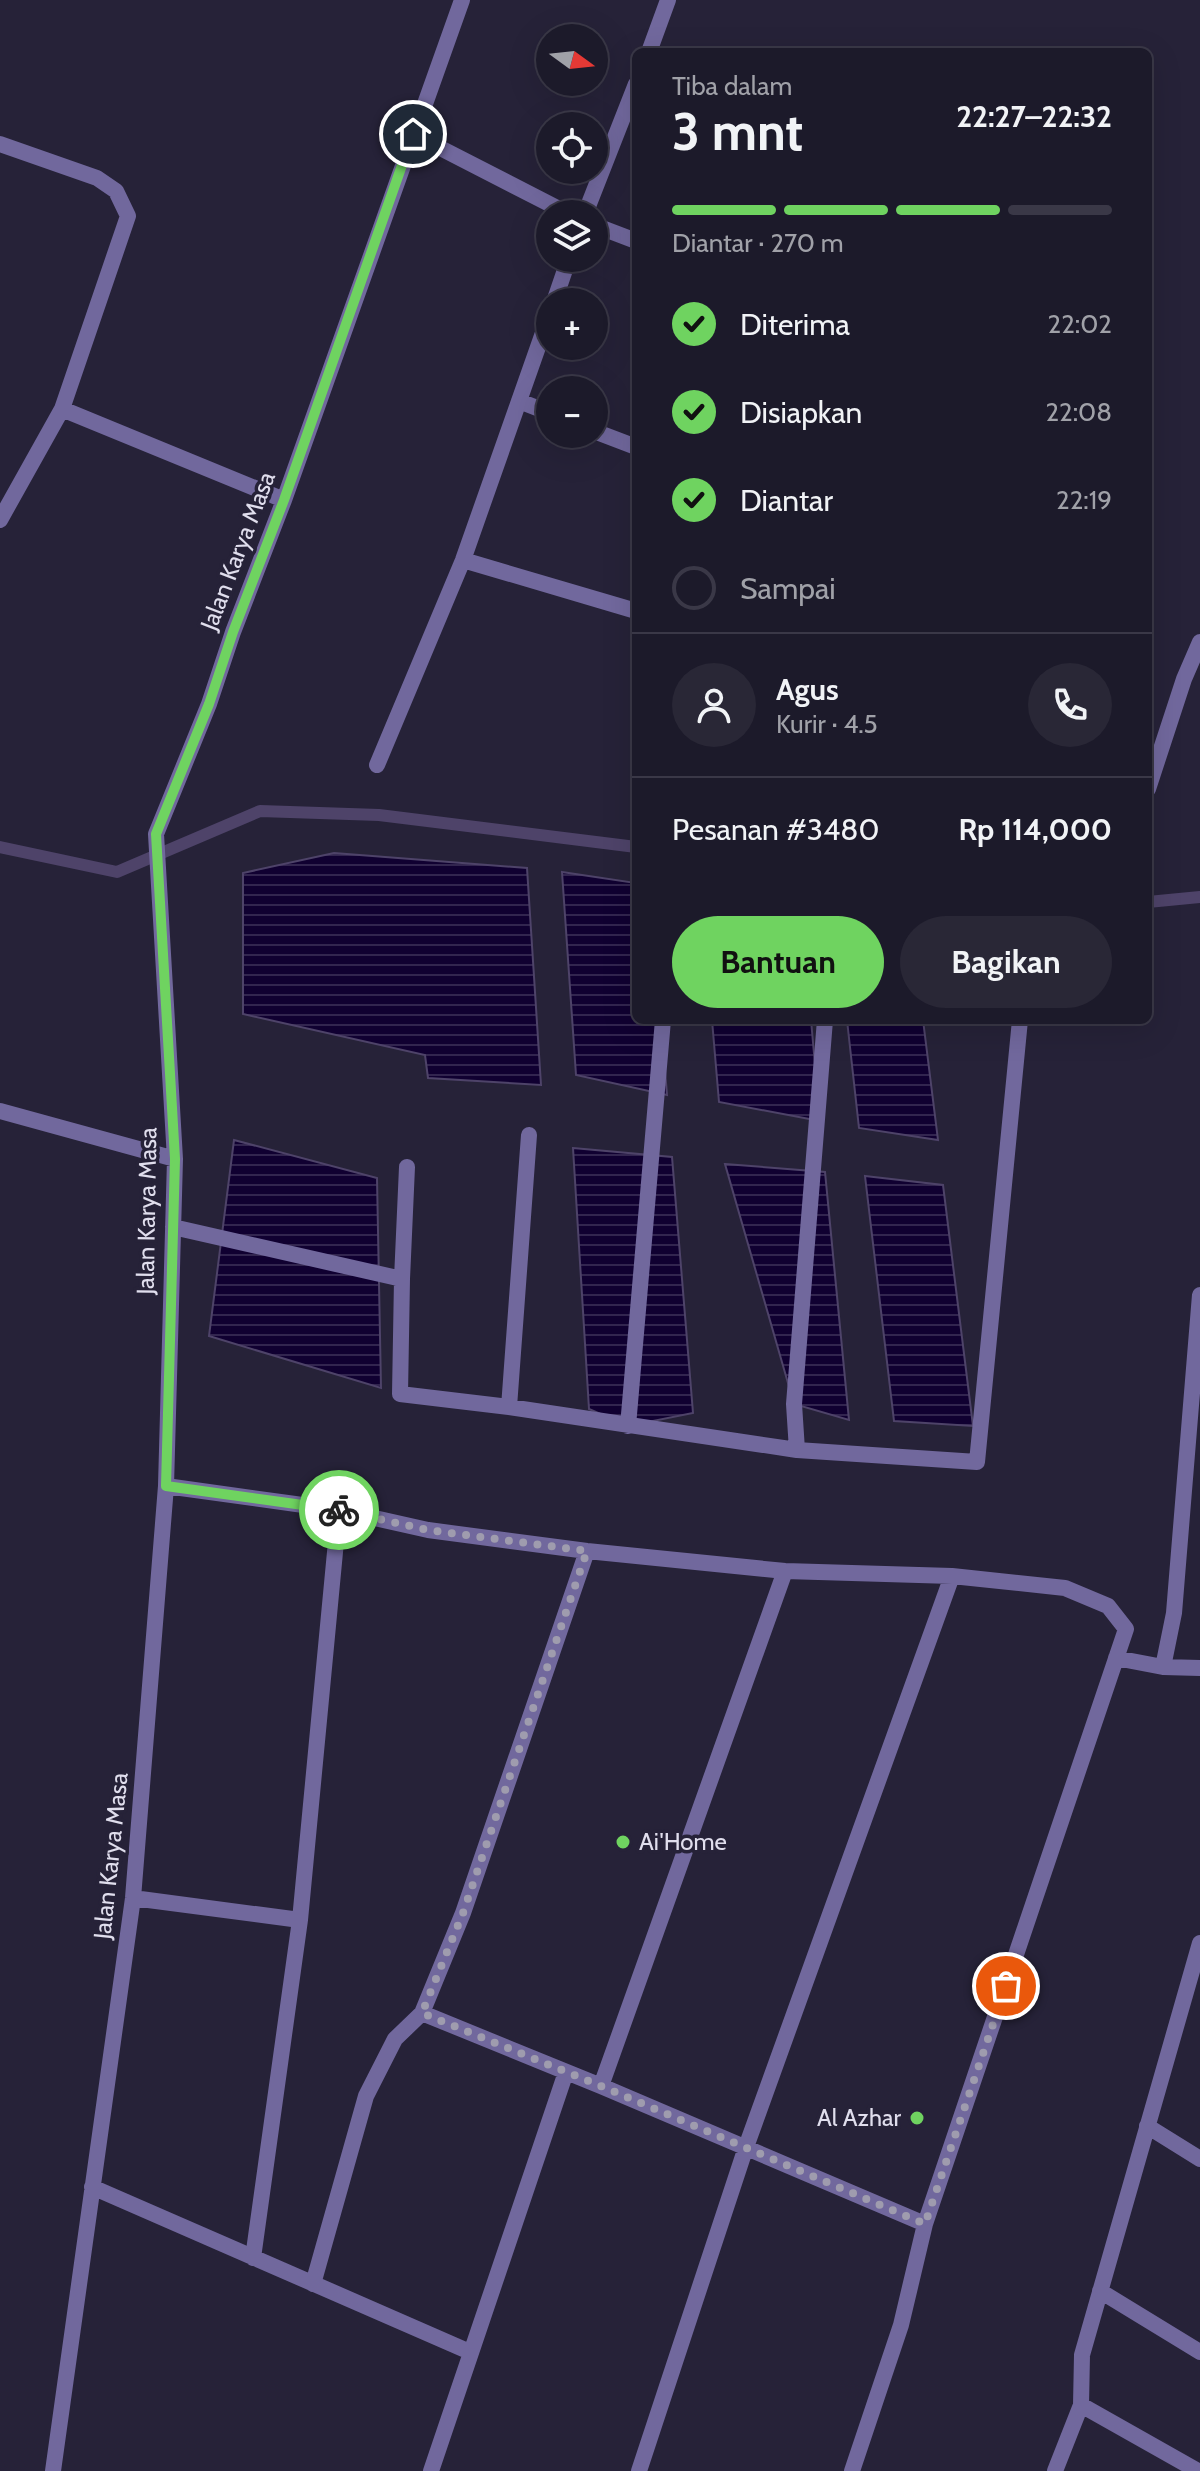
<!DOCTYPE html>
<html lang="id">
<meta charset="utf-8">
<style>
:root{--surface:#1c1a2a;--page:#292736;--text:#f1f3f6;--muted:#a0a1a8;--line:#3a3847;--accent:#6fd360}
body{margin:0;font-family:Cabin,sans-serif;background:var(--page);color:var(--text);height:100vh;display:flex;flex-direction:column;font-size:30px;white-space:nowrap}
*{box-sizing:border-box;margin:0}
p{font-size:26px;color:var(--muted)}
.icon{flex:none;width:44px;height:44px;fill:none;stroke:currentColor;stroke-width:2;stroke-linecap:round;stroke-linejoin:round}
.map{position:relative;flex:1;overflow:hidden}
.panel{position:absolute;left:632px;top:48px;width:520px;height:976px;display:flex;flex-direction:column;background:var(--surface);border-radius:12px;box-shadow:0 8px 32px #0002,0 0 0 2px var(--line)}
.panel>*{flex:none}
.needle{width:52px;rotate:105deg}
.buttons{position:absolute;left:536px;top:24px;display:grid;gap:16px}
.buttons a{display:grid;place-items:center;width:72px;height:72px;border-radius:50%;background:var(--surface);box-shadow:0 8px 32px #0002,0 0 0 2px var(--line);font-size:40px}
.pin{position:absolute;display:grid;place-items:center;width:68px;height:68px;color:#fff;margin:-34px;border:4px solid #fff;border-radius:50%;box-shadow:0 2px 8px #0007}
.courier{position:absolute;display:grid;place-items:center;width:80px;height:80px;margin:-40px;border:6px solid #6fd360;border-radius:50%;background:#fff;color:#222;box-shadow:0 2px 10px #0007}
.overview em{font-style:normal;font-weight:700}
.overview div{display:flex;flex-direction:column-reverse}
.overview{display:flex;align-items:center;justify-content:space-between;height:136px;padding:0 40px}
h1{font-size:52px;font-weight:700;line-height:60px}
.bar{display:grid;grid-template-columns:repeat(4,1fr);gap:12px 8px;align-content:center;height:96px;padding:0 40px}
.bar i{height:10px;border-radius:6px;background:var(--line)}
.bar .current{background:var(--accent)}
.bar p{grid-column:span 4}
.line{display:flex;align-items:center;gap:20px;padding:0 40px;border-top:2px solid var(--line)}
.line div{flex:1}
.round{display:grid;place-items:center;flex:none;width:84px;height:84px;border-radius:42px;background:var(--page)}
ol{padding:0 40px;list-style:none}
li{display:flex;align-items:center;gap:24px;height:88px}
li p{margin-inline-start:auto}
li .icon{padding:8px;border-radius:50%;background:var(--accent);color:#111;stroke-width:4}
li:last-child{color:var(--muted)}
li i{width:44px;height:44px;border:4px solid var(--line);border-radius:50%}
.button{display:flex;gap:16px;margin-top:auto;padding:16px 40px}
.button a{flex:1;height:92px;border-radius:48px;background:var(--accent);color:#111;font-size:32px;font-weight:700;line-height:92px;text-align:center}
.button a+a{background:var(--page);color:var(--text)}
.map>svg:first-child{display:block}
</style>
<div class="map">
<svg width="1200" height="2471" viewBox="0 0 1200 2471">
<defs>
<pattern id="water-rules" width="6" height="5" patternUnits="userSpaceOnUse" patternTransform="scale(2)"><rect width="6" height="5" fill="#100031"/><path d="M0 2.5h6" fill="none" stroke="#32254f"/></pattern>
</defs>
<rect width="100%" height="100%" fill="#262238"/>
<path fill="url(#water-rules)" stroke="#4e4369" stroke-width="2" d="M334,853l193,15 14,217 -113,-7 -3,-23 -182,-41v-141z
M562,872l74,11v137h25l6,75 -91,-20z
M712,1020h99l9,101 -101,-19z
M847,1020h76l15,120 -79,-12z
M234,1140l143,38 4,210 -172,-52z
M573,1148l99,9 21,256 -65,13 -39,-17z
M725,1164l100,8 24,248 -55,-16z
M865,1176l78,9 30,241 -79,-5z"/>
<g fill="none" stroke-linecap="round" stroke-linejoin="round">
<path stroke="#4e4369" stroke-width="12" d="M0,847l117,25 143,-61 119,4 257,32
M1148,902l52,-5"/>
<path stroke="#71689d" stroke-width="16" d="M649,52l19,-52
M413,134l156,80
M0,144l97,34 19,13 12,25 -66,193 222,91
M585,214l51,-130
M594,225l42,16
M554,302l15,-44
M519,401l31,12
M594,431l42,16
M0,520l62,-111
M463,560l173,51
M377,765l86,-205 87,-247
M1148,789l36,-110 16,-37
M0,1111l175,48
M173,1227l229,52 5,-112
M402,1279l-2,115 109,13 288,43 180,12 43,-442
M509,1407l20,-272
M628,1426l35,-406
M797,1450l-3,-46 31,-384
M166,1486l173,24 89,20 159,21 198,20 167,5 113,12 43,18 18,23 -201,595 -24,101 -49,146
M587,1551l-124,362 -41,100 179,73 324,138
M1116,1658l47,9 37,1
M1163,1667l11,-54 26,-318
M133,1898l167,22
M601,2086l184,-515
M1147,2126l53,33
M92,2187l378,165
M253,2258l47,-338 39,-410
M313,2284l53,-188 29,-57 27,-26
M1100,2291l100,61
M1081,2405l117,66
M53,2471l80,-573 33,-412 9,-327 -19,-325 53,-130 24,-72 51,-132 178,-500
M431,2471l135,-399
M639,2471l107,-324 206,-571
M1055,2471l26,-66 1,-50 118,-412"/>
</g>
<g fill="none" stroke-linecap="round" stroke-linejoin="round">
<path stroke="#9f9cae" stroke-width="8" stroke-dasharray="0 14.4" d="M339,1510l89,20 159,21 -124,362 -41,100 179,73 324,138 81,-238"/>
<path stroke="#6fd360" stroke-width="10" d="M339,1510l-173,-24 9,-327 -19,-325 53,-130 24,-72 51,-132 129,-366"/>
</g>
<g fill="#6fd360" stroke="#262238" stroke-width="3">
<circle cx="623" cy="1842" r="8"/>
<circle cx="917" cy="2118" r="8"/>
</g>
<g text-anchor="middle" stroke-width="7" stroke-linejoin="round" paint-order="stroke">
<g font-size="24" fill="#e0deed" stroke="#262238">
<text transform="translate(238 551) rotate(-69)" y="8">Jalan Karya Masa</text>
<text transform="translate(147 1211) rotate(-89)" y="8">Jalan Karya Masa</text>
<text transform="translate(111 1856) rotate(-84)" y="8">Jalan Karya Masa</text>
</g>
<g font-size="24" fill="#e0deed" stroke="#262238" text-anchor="start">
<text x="639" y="1850">Ai'Home</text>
<text x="901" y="2126" text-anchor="end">Al Azhar</text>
</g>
</g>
</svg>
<div class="buttons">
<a><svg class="needle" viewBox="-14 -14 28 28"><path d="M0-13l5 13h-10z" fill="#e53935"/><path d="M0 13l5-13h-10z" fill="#a0a1a8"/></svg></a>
<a><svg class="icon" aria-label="locate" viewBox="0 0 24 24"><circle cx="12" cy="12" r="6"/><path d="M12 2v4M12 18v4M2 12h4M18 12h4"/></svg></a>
<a><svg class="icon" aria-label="layers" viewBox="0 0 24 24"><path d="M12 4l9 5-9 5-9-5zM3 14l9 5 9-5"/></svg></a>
<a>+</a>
<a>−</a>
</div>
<div class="pin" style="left:1006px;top:1986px;background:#ea580c"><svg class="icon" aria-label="bag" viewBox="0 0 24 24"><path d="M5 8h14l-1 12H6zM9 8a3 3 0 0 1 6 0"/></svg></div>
<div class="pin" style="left:413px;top:134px;background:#1f2937"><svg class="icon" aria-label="home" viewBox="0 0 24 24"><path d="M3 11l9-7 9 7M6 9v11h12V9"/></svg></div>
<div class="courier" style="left:339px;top:1510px"><svg class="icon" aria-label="bike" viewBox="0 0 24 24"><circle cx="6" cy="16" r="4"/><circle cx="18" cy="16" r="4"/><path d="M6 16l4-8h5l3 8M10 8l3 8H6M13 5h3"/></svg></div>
<section class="panel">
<div class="overview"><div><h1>3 mnt</h1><p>Tiba dalam</p></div><em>22:27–22:32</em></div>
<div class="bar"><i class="current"></i><i class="current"></i><i class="current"></i><i></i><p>Diantar · 270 m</p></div>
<ol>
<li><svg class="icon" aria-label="check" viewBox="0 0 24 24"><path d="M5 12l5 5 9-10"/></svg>Diterima<p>22:02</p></li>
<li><svg class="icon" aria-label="check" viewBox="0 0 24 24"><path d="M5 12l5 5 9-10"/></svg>Disiapkan<p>22:08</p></li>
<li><svg class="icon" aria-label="check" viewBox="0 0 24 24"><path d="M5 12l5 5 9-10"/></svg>Diantar<p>22:19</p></li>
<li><i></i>Sampai</li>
</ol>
<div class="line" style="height:144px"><a class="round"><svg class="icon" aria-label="person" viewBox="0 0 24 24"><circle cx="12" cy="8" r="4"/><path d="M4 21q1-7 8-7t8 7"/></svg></a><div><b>Agus</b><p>Kurir · 4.5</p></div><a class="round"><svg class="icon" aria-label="phone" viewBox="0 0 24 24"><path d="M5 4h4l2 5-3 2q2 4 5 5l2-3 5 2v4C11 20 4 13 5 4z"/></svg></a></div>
<div class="line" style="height:104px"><div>Pesanan #3480</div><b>Rp 114,000</b></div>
<div class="button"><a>Bantuan</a><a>Bagikan</a></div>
</section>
</div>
